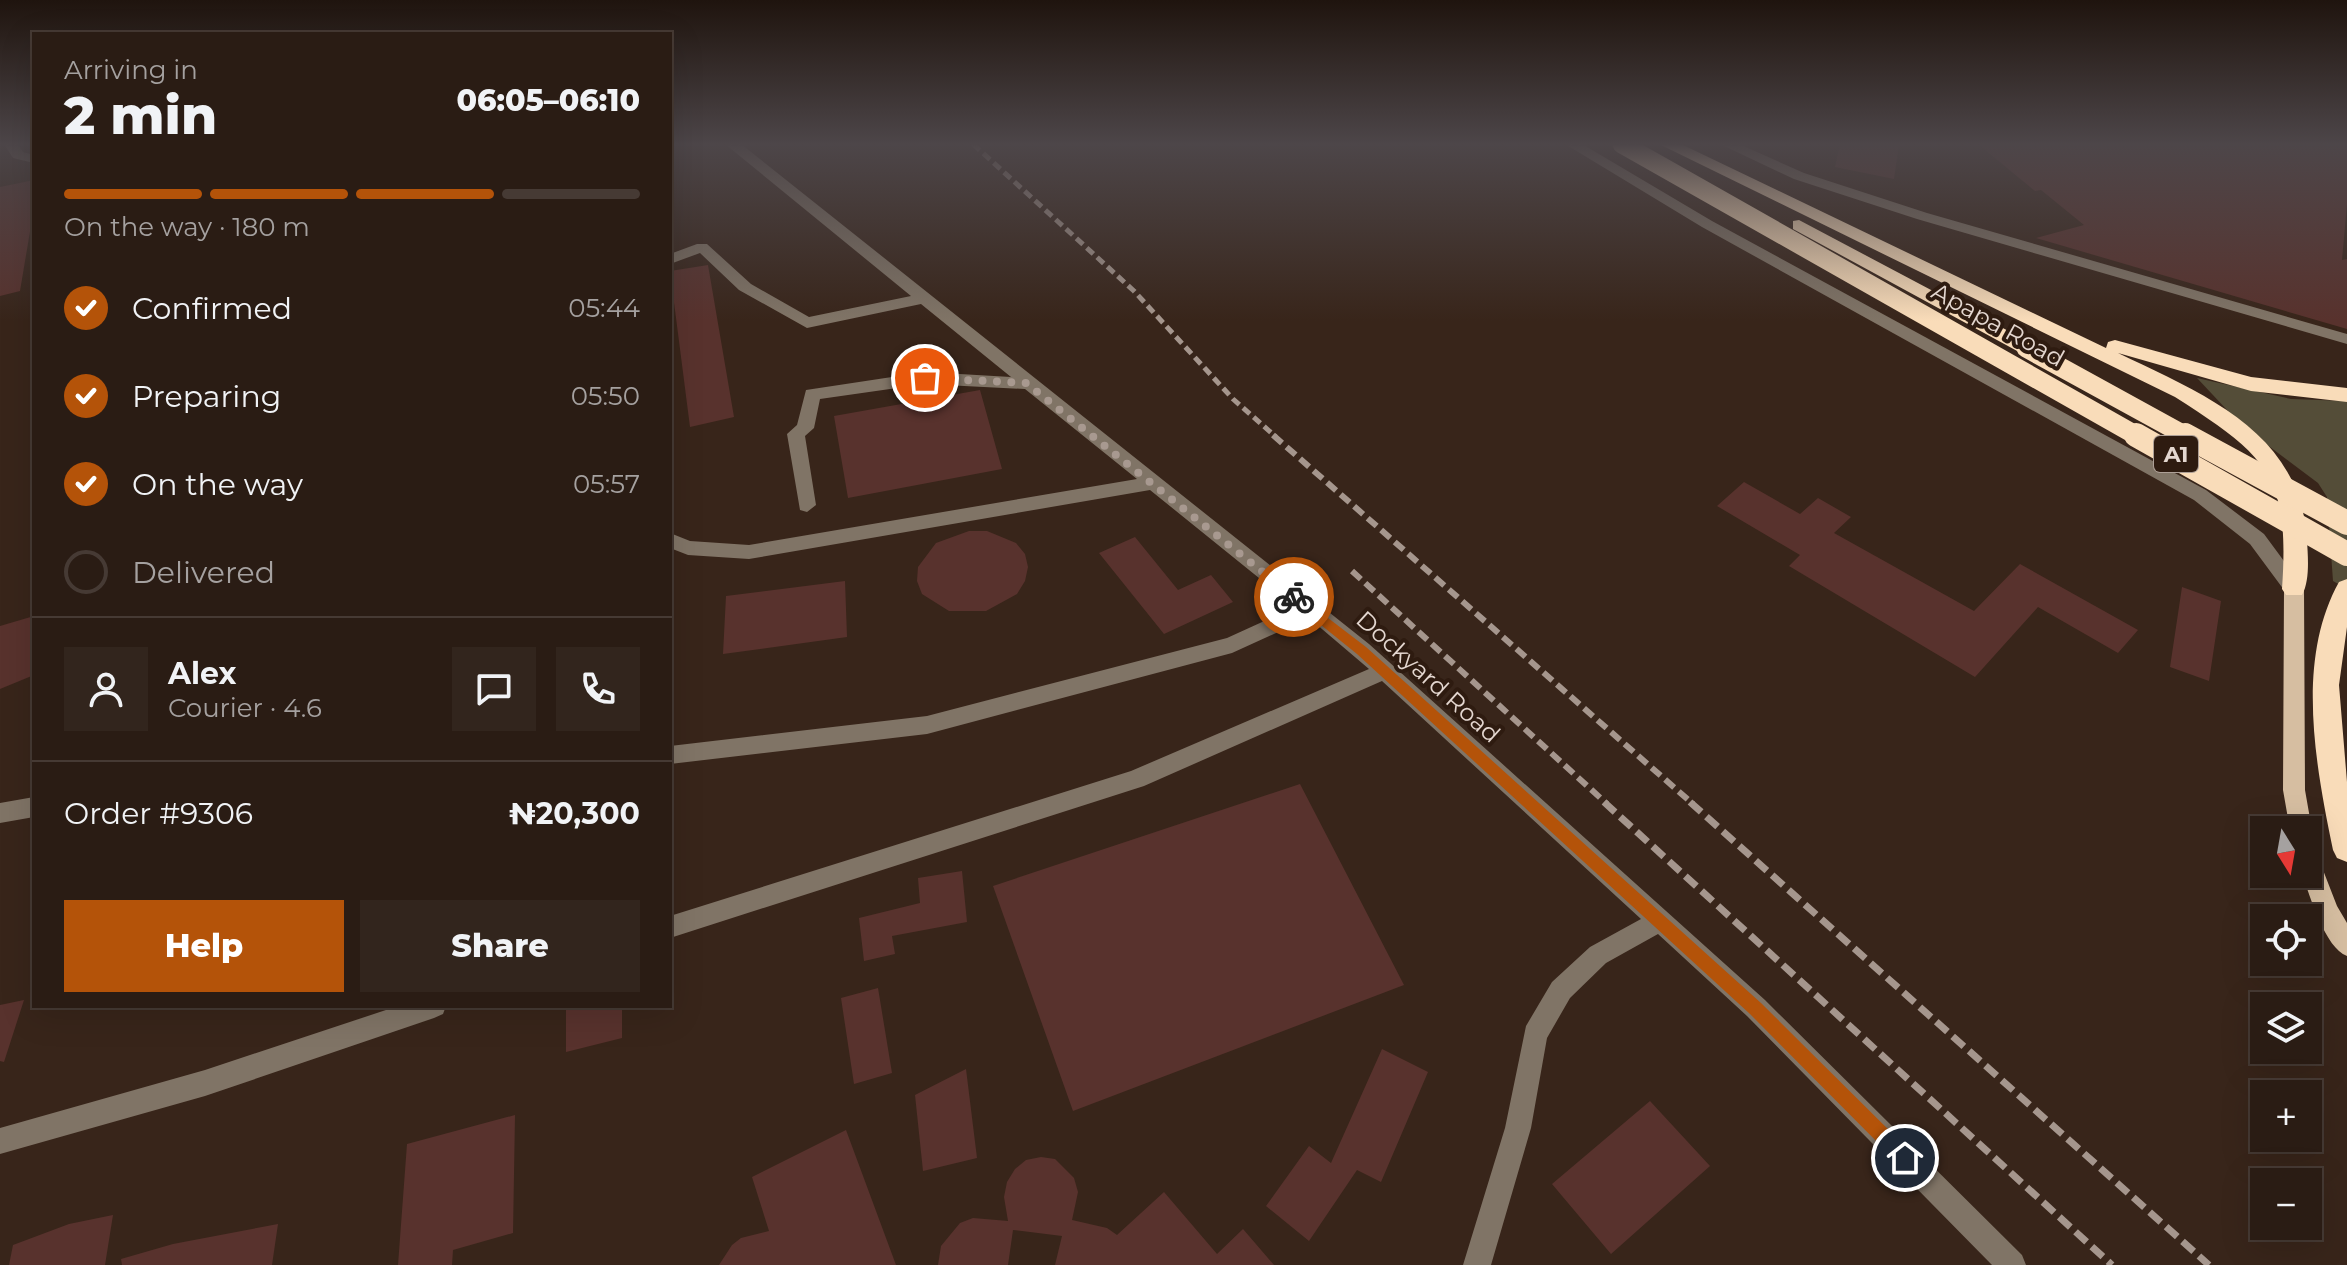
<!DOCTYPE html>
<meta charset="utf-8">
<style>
:root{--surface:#2a1c14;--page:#32251d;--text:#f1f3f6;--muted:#a5a1a0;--line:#463a34;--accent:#b45309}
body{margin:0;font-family:Montserrat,sans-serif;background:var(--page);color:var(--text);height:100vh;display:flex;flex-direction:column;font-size:30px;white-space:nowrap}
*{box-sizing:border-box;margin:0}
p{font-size:26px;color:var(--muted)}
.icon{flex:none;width:44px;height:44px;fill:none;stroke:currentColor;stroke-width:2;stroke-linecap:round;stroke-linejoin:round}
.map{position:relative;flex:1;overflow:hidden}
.sheet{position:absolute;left:32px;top:32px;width:640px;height:976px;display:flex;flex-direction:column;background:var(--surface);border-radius:0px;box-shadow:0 8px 32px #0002,0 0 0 2px var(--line)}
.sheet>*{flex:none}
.needle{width:52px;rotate:169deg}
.fabs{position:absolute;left:2250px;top:816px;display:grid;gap:16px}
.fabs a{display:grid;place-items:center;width:72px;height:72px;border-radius:0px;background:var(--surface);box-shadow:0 8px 32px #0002,0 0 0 2px var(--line);font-size:40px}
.pin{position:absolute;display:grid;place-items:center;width:68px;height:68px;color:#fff;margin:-34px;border:4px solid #fff;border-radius:50%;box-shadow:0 2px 8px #0007}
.courier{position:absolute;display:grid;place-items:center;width:80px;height:80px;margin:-40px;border:6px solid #b45309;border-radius:50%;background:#fff;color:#222;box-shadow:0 2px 10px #0007}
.headline em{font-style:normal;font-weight:800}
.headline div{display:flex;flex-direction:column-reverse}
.headline{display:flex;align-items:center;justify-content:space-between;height:136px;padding:0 32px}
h1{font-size:52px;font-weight:800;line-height:60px}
.bar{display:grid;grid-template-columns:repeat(4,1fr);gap:12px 8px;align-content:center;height:96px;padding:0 32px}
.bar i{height:10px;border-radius:6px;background:var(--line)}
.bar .current{background:var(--accent)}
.bar p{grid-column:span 4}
.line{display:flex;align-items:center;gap:20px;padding:0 32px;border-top:2px solid var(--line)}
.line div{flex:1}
.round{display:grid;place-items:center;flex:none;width:84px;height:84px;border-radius:0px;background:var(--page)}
ol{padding:0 32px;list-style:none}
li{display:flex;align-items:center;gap:24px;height:88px}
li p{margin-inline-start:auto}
li .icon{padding:8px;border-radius:50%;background:var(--accent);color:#fff;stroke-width:4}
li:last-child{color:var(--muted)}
li i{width:44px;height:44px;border:4px solid var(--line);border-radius:50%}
.primary-button{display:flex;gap:16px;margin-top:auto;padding:16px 32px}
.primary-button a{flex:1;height:92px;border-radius:0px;background:var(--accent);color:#fff;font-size:32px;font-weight:800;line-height:92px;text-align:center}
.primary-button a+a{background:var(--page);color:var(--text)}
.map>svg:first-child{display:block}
</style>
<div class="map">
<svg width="2347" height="1265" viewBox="0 0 2347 1265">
<rect width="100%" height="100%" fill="#38251a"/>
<path fill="#544d38" d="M2197,378l94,21 56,2v188l-14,-8 -6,-84 -9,-14 -76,-57z"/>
<path fill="#58322d" d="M1840,144h59l-5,35 -59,-12z
M1978,144h369v60l-5,56 5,-1v70l-311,-91 48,-13 -43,-35 -6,1z
M34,180v28l-14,83 -20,5v-109z
M708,265l26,152 -44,10 -20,-156z
M980,390l22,79 -154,29 -14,-82z
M1744,482l56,32 18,-16 33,19 -17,16 140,78 46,-47 118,66 -20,23 -80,-46 -63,70 -186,-111 11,-11 -83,-49z
M969,531h18l29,12 9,11 3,13 -3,14 -8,13 -31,17h-37l-27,-17 -5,-13 1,-14 18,-24z
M1135,537l43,53 33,-15 22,27 -69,32 -65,-81z
M845,581l2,56 -124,17 3,-58z
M2182,587l39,14 -12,80 -39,-14z
M34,616v59l-34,14v-63z
M1300,784l104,201 -331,126 -80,-225z
M962,871l5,51 -75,14 3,18 -31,7 -5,-43 61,-15 -2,-25z
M878,988l14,85 -38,11 -13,-86z
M24,1000l-20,62 -4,-1v-56z
M566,1006h56v32l-56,14z
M1382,1049l46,23 -47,110 -24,-12 -48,71 -43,-35 43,-60 22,17z
M966,1069l11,89 -54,13 -8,-76z
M1650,1101l60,65 -99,88 -59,-70z
M515,1115l-2,118 -60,17 -1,15h-54l9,-121z
M846,1130l50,135h-177l13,-20 9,-7 28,-7 -17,-54z
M1041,1157l14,2 19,19 4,14 -6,28 35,8 10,7 47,-43 53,62 26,-25 31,36h-219l7,-29 -49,-6 -5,35h-70l3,-19 19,-23 13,-5 35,3 -4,-24 3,-15 8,-13 11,-9z
M113,1215l-8,50h-96l4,-20 56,-21z
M278,1224l-6,41h-150l-1,-6 52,-15z"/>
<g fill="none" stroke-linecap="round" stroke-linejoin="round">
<path fill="#807466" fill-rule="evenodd" d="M4,144h14l5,8 11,3v8l-21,-5z
M725,144h16l628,500 396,356 257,255 4,10h-34l-245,-249 -89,-82 -52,29 -36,35 -23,40 -16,90 -40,137h-28l42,-137 21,-102 26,-44 38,-35 51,-28 -259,-238 -238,105 -474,152v-22l461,-145 238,-102 -60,-51 -77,35 -305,81 -257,30v-18l257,-30 300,-78 68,-31 -145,-117 -401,69 -61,-4 -18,-7v-15l20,8 59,4 388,-66 -112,-90 -100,-5 -105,15 -6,29 -9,8 11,69 -9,7 -7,-2 -13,-76 10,-9 9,-35 119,-18 86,5 -90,-73 -114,24 -68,-38 -39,-37 -30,11v-10l27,-10h10l44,40 58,33 102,-21z
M1565,144h17l130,77 494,269 58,44 37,50 3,5 -3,5h-14l-37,-50 -56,-44 -492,-273z
M1720,144h19l65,29 123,40 420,121v10l-430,-125 -123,-40z
M34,797v20l-34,6v-20z
M398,1006h48l-3,8 -9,4 -229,78 -205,58v-26l205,-58z"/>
<path fill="#d6bea1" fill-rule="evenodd" d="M2294,582l10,7 1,201 7,40 -4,7v-7h-18l-7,-40 1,-201z
M2308,849l8,3 21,54 10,17v33c-22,-8 -37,-60 -45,-82h6z"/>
<path fill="#f9dcb9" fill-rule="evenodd" d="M1659,144h22l425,204 2,-6 7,-2 136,37 96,11v14l-96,-11 -133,-38c87,42 183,79 189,188 1,16 3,40 -5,54h-16l-4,-6c8,-114 -15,-133 -107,-192z
M1799,220l234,124 3,4 -10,6 -7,-2 -226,-123v-8z
M2347,579v48l-8,58 8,97v80l-10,-4 -4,-8c-17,-83 -38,-189 6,-268z"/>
<path stroke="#a5968d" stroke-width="5" stroke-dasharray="9 5" stroke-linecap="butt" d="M973,144l161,147 99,108 43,38"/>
<path stroke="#a5968d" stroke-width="6" stroke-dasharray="12 6" stroke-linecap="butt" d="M1273,435l420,369
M1352,571l255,233"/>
<path stroke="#a5968d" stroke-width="7" stroke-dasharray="15 7" stroke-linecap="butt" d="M1604,802l508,463
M1690,802l519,463"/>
<path stroke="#f9dcb9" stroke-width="19" d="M1622,144l517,293
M2026,348l162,89"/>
<path stroke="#f9dcb9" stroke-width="24" d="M2136,435l211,119
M2185,435l162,88"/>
</g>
<linearGradient id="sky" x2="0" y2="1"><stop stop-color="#1f140e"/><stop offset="0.45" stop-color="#4d4649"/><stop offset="1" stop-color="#4d4649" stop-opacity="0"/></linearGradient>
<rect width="2347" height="321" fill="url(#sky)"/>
<path fill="#b45309" d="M1294,592l72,55 395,356 150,149v12h-12l-149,-150 -393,-360 -67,-54 -2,-3z"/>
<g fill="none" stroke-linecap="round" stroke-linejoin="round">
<path stroke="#a89990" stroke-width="8" stroke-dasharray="0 14.4" d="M925,378l101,5 268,214"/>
</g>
<g text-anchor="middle" stroke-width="8" stroke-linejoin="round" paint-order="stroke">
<rect fill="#2e1b10" stroke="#ad9f96" stroke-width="2" x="2154" y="436" width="44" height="36" rx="6"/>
<g font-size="22" font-weight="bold" fill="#e4d7d0">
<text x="2176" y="462">A1</text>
</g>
<g font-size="24" fill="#e4d7d0" stroke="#2e1b10">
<text transform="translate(1998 325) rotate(29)" y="8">Apapa Road</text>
<text transform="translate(1428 677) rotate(42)" y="8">Dockyard Road</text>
</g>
</g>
</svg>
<div class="fabs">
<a><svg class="needle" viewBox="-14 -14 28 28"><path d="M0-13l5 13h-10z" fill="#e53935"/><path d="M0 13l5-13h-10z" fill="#a5a1a0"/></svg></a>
<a><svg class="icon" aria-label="locate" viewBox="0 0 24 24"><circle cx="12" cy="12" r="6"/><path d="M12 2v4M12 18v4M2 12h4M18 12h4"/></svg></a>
<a><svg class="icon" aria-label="layers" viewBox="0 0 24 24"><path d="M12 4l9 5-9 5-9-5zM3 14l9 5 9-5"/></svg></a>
<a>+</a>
<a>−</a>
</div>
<div class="pin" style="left:925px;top:378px;background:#ea580c"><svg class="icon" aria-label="bag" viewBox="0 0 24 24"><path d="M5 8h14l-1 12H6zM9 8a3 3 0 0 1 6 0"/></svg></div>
<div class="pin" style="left:1905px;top:1158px;background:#1f2937"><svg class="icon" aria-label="home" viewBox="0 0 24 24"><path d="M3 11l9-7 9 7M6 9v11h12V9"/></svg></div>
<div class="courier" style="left:1294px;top:597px"><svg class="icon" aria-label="bike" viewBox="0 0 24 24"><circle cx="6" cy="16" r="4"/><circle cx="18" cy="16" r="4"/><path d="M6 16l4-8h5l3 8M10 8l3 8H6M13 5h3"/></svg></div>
<section class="sheet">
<div class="headline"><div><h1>2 min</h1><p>Arriving in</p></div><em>06:05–06:10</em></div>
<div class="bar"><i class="current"></i><i class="current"></i><i class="current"></i><i></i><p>On the way · 180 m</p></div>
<ol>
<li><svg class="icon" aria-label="check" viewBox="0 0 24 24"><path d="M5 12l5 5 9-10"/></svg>Confirmed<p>05:44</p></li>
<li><svg class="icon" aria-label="check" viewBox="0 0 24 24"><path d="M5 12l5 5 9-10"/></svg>Preparing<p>05:50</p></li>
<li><svg class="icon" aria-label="check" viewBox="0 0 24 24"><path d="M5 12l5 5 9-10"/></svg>On the way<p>05:57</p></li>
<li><i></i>Delivered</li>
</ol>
<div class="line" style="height:144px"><a class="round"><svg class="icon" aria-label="person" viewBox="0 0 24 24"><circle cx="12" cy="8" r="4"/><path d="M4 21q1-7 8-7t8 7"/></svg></a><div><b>Alex</b><p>Courier · 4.6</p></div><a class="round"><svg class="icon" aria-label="chat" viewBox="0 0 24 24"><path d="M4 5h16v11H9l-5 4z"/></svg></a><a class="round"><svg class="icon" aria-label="phone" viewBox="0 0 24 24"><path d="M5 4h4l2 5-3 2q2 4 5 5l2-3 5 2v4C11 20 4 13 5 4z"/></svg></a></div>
<div class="line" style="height:104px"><div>Order #9306</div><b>₦20,300</b></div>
<div class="primary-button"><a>Help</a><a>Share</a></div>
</section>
</div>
